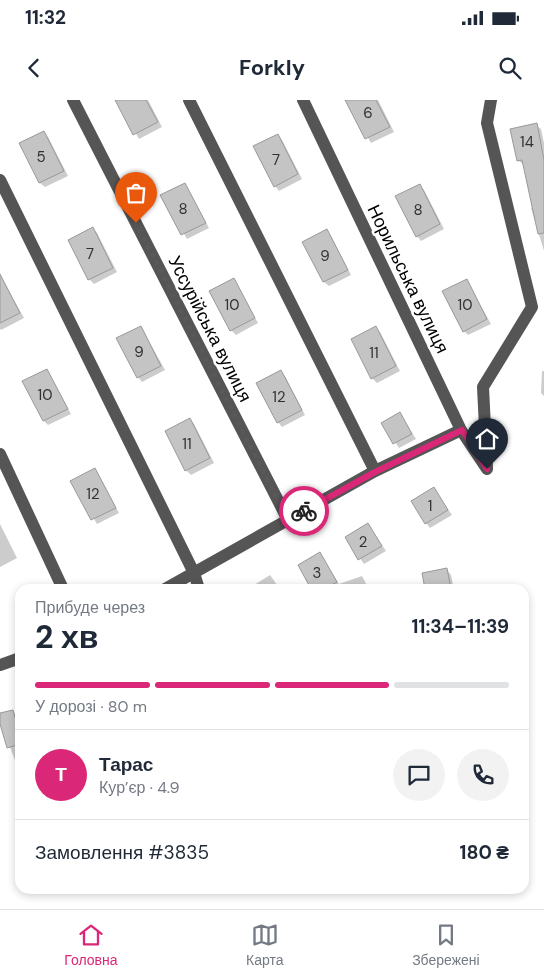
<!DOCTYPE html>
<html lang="uk">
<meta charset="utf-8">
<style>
:root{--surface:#fff;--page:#f2f2f3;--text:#1f2937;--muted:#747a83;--line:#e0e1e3;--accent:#db2777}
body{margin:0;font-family:"DM Sans",sans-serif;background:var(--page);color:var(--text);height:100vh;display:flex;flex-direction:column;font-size:19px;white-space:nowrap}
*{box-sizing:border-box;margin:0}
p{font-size:16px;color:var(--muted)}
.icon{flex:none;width:28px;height:28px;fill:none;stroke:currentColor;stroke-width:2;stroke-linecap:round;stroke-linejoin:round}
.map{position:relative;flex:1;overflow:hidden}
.sheet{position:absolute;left:15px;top:484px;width:514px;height:310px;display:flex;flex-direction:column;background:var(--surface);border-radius:15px;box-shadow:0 2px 8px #0003}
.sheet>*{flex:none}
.pin{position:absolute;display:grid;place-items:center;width:42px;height:42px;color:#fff;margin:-51px -21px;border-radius:50% 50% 50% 0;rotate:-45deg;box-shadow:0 0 5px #0007}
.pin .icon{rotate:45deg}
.courier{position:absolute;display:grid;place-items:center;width:50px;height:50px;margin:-25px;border:4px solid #db2777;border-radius:50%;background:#fff;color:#222;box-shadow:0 1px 6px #0007}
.head em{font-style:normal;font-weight:700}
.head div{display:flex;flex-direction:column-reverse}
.head{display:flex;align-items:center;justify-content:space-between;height:85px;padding:0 20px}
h1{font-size:32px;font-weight:700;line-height:38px}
.bar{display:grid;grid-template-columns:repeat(4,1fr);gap:8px 5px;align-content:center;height:60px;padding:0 20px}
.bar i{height:6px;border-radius:4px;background:var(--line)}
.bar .on{background:var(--accent)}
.bar p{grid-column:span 4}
.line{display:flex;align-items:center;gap:12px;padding:0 20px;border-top:1px solid var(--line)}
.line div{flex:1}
.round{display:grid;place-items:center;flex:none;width:52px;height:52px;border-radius:26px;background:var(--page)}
.status{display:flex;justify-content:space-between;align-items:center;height:35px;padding:0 25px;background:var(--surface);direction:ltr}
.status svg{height:14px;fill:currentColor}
header{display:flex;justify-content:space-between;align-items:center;height:65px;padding:0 20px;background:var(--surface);font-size:22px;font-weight:700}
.tab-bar{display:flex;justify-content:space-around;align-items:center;height:70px;border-top:1px solid var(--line);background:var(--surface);font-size:14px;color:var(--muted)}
.tab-bar a{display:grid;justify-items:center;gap:2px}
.tab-bar .on{color:var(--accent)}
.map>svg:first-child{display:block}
</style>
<div class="status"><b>11:32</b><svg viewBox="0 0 49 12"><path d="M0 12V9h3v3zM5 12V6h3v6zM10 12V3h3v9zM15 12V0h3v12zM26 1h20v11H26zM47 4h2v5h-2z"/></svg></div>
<header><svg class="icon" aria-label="back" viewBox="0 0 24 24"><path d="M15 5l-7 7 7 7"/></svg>Forkly<svg class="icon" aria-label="search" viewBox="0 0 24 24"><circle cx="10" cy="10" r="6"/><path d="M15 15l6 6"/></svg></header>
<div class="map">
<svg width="544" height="809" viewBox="0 0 544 809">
<rect width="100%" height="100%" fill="#fff"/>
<path fill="#0003" d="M117,0h31l14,27 -23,12z
M347,0h31l16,32 -23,11z
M536,25l5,4 3,14v108l-13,-43 2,-1 -9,-42 -6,-5z
M43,32l5,5 20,39 -23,11 -5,-4 -20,-39z
M278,35l4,5 20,39 -23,12 -4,-5z
M185,84l24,44 -22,11 -25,-43z
M420,85l4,5 20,39 -23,12 -4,-5z
M92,129l5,4 20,39 -23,12 -5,-5 -19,-39z
M327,131l4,5 20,39 -22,11 -5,-4z
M0,175l24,43 -23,12 -1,-1z
M234,180l24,43 -22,12 -5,-5z
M466,180l25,44 -23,11 -4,-4z
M141,227l24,43 -23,12 -4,-5z
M375,228l5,4 20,39 -23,12 -5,-5 -19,-39z
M47,270l24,44 -23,11 -4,-4z
M542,271h2v25l-3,-3z
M281,272l4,4 20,39 -23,12 -4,-5z
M400,314l16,25 -17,9 -16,-25z
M189,319l5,5 20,39 -23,12 -5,-5z
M95,369l24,44 -22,11 -25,-43z
M434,389l18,26 -22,13 -4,-5z
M0,424l17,34 -17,9z
M368,425l18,26 -22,13 -18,-26z
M320,454l19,30 23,-8 7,13h-27l-1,-2 -4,2h-24z
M447,470l4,5 3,14h-27z
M270,475l10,14h-31v-1z
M12,611l5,5 3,10v48l-20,-54v-5z"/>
<path fill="#c4c4c4" stroke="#999" d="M115,0h31l12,22 -25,13z
M345,0h31l14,27 -25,12z
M537,23l7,37v73l-6,1 -16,-74 -5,1 -7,-32z
M44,31l20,40 -25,12 -20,-40z
M278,34l20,40 -24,13 -21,-41z
M185,83l21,40 -25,12 -21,-40z
M420,84l20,40 -24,13 -21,-41z
M93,127l20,41 -25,12 -20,-40z
M327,129l21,41 -25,12 -21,-40z
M0,174l20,39 -20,10z
M234,178l21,40 -25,13 -21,-40z
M467,179l20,40 -24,13 -21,-41z
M141,226l20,40 -24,12 -21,-40z
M376,226l20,40 -25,13 -20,-40z
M47,269l21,40 -25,12 -21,-40z
M281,270l21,40 -25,13 -21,-40z
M400,312l12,22 -19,10 -12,-21z
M190,318l20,40 -25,13 -20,-40z
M95,368l21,40 -25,12 -21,-39z
M434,387l14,23 -23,14 -14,-23z
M368,423l14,23 -24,14 -13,-23z
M320,452l17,30 -13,7h-13l-13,-24z
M447,468l4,21h-26l-3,-16z
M13,610l7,24v10l-13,4 -7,-24v-11z"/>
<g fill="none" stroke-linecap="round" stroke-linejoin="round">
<path stroke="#555" stroke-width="12" d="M73,0l215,420
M189,0l186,371
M303,0l158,330 26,39
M0,80l194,393 5,16
M0,354l63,135
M487,368l-4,-81 49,-80 -45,-184 4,-23
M165,489l210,-118 86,-41
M0,565l20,-7"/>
</g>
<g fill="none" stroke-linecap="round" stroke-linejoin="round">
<path stroke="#595959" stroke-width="5" stroke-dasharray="0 9" d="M136,123l152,297 16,-9"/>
<path stroke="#db2777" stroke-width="6" d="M304,411l71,-39 87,-42 25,39"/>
</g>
<g text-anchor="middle" stroke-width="5" stroke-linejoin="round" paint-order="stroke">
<g font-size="15" fill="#313131">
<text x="368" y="18">6</text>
<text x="527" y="47">14</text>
<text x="41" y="62">5</text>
<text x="276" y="65">7</text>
<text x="183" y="114">8</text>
<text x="418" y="115">8</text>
<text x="90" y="159">7</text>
<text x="325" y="161">9</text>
<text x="232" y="210">10</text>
<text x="465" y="210">10</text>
<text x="139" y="257">9</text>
<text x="374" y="258">11</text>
<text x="45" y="300">10</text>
<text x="279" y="302">12</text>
<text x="187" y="349">11</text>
<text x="93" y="399">12</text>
<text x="430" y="411">1</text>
<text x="363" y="447">2</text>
<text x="317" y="478">3</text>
</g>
<g font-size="18" fill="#000" stroke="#fff">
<text transform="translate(408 179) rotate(64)" y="6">Норильська вулиця</text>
<text transform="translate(210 229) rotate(63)" y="6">Уссурійська вулиця</text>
</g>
</g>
</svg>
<div class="pin" style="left:136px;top:123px;background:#ea580c"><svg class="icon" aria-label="bag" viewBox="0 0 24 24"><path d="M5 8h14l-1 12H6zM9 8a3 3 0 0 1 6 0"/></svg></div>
<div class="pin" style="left:487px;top:369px;background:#1f2937"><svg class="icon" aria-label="home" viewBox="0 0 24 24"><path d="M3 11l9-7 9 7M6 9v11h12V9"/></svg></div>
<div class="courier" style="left:304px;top:411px"><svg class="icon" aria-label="bike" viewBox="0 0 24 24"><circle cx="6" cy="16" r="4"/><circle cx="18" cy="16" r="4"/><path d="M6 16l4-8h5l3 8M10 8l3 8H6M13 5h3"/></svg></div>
<section class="sheet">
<div class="head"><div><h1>2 хв</h1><p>Прибуде через</p></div><em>11:34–11:39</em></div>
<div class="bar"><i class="on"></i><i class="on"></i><i class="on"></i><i></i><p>У дорозі · 80 m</p></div>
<div class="line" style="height:90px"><b class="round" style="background:var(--accent);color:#fff">Т</b><div><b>Тарас</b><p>Кур’єр · 4.9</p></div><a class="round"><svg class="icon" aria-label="chat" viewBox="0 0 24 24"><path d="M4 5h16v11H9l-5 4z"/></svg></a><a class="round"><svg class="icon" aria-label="phone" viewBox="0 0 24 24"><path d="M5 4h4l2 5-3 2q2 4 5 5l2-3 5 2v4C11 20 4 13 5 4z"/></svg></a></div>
<div class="line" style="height:65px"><div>Замовлення #3835</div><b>180 ₴</b></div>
</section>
</div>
<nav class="tab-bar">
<a class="on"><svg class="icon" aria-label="home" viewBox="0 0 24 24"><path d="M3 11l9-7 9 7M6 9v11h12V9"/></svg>Головна</a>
<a><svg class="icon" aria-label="map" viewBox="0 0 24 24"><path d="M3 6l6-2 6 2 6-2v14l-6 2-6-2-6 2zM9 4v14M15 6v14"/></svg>Карта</a>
<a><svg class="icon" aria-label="saved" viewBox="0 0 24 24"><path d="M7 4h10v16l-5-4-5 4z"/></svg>Збережені</a>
</nav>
